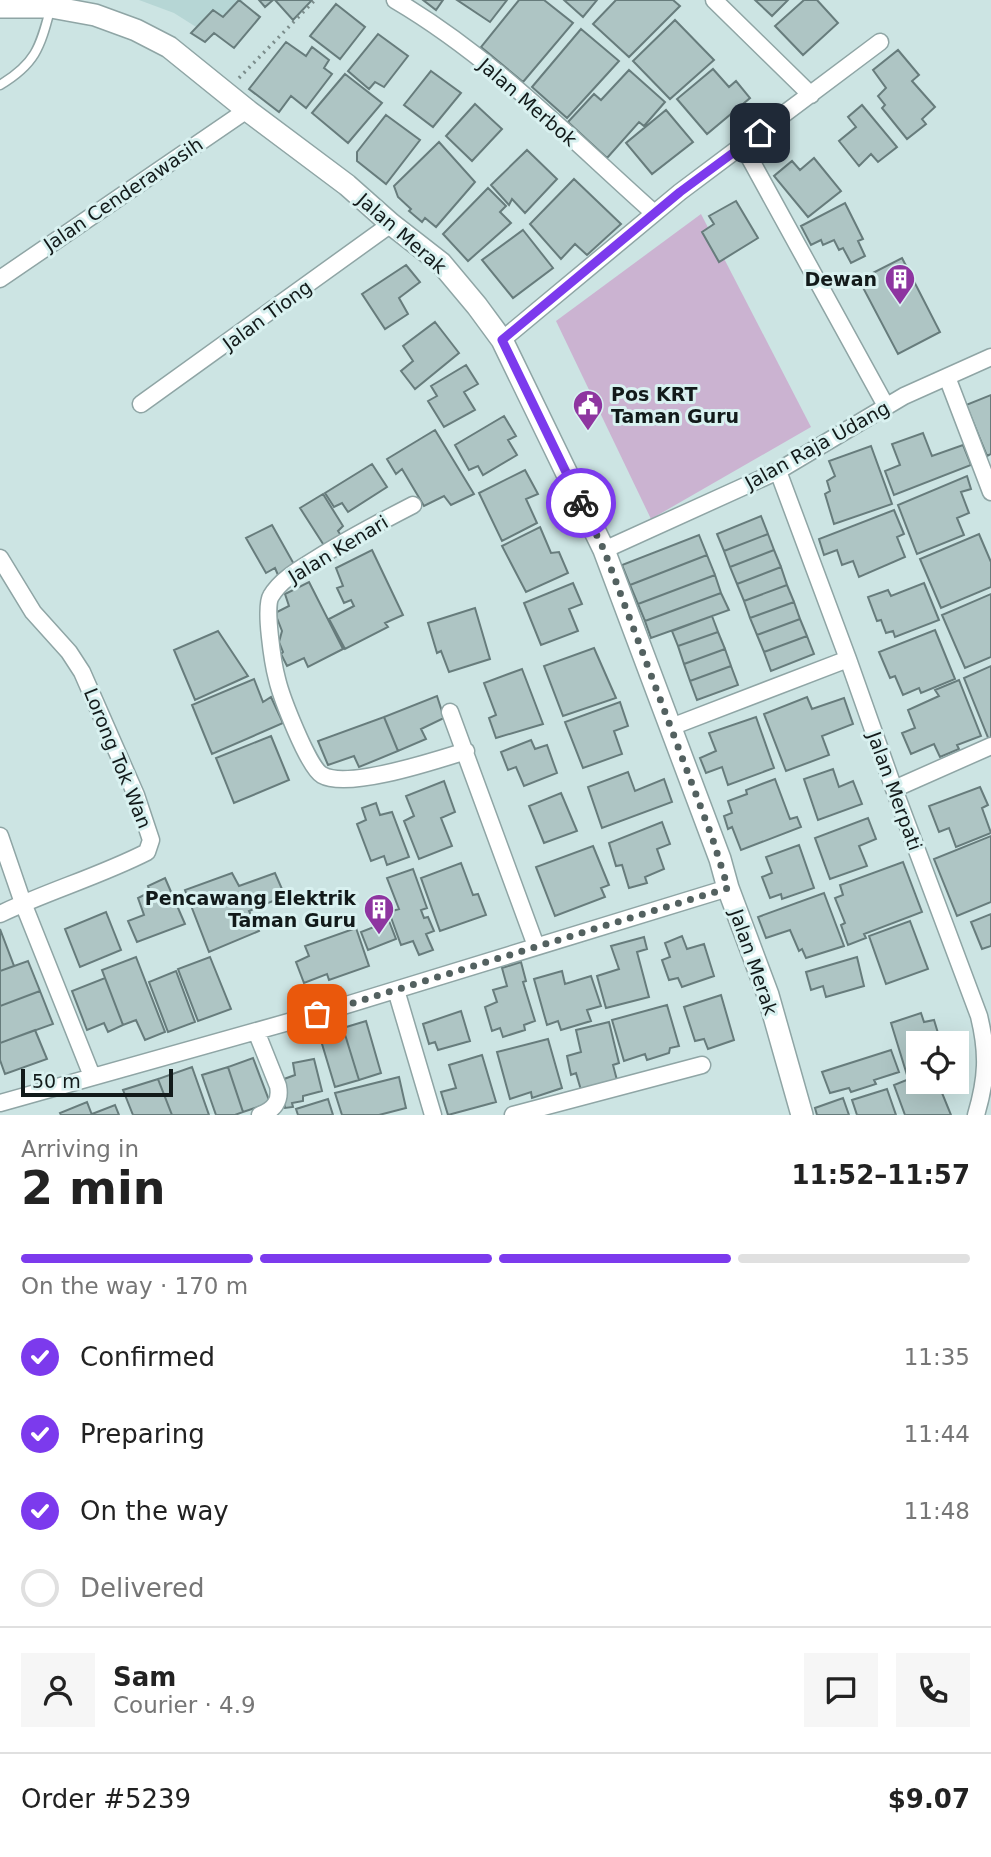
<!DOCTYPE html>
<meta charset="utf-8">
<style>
:root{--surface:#fff;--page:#f6f6f6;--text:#222;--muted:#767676;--line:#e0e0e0;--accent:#7c3aed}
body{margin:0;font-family:"DejaVu Sans",sans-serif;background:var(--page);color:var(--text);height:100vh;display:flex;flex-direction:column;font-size:26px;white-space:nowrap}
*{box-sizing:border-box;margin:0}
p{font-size:23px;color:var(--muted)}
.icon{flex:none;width:38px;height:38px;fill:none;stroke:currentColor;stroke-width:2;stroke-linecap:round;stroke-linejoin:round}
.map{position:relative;height:1115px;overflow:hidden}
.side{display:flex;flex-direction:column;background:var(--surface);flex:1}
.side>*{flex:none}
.tools{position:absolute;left:906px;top:1031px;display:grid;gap:14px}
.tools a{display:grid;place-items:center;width:63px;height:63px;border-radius:0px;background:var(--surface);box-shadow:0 7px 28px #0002;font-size:35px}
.scale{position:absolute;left:21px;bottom:18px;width:152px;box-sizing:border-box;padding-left:7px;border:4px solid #121a1a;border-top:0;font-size:19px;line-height:24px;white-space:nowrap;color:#121a1a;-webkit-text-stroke:5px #d9f1f0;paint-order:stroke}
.pin{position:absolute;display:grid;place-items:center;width:60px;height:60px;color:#fff;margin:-30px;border-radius:14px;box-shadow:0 4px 10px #0006}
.courier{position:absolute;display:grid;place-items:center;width:70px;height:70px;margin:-35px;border:5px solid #7c3aed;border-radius:50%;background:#fff;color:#222;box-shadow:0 2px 9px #0007}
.headline em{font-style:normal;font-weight:700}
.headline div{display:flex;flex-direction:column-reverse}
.headline{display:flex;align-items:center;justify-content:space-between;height:119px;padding:0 21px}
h1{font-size:46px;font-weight:700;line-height:52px}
.bar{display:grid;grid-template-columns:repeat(4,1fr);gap:10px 7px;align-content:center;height:84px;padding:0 21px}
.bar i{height:9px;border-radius:5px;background:var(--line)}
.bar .current{background:var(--accent)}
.bar p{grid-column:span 4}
.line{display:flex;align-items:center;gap:18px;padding:0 21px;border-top:2px solid var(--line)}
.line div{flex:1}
.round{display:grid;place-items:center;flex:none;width:74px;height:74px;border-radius:0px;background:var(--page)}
ol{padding:0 21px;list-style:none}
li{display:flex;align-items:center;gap:21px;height:77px}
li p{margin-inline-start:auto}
li .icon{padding:7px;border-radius:50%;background:var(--accent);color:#fff;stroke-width:4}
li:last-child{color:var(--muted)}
li i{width:38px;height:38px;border:4px solid var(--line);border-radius:50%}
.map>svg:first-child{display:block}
</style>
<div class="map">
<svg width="991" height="1115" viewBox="0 0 991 1115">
<rect width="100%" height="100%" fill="#cce4e3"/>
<path fill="#b6d6d5" d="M139,0h104l-31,37 -38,-24z"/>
<path fill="#cbb3d1" d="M701,214l110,213 -160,92 -95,-198z"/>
<path fill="#aec5c4" stroke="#677c7c" stroke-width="2" d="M239,0l21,17 -26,31 -20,-15 -9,9 -14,-9 22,-23 10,7z
M259,0h14l-8,7z
M275,0h37l-19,20z
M423,0h20l-7,10z
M457,0h50l-17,22z
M519,0h25l29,23 -50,59 -42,-35z
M564,0h33l-14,17z
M616,0h57l7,6 -51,51 -36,-33z
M755,0h33l-16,16z
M804,0h13l21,23 -35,32 -28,-29z
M336,4l29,23 -25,32 -30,-23z
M675,20l39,40 -44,39 -37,-38z
M581,29l38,32 -52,57 -35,-31z
M378,34l30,22 -24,31 -9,-5 -6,7 -21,-18z
M286,42l20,14 6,-9 17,13 -5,8 8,6 -26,34 -15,-12 -12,16 -30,-23z
M898,50l21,25 -7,6 23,26 -13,12 4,5 -19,15 -25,-31 3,-3 -7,-9 8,-8 -13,-18z
M713,69l16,18 7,-6 14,17 -43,36 -30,-35z
M629,70l36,32 -21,24 -5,-4 -32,36 -39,-36 26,-28 7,6z
M431,71l30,22 -28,34 -29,-22z
M345,74l37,29 -34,40 -36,-30z
M475,104l27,25 -30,32 -26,-25z
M862,105l35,42 -19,15 -7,-8 -12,12 -20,-25 17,-14 -8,-10z
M666,110l27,32 -41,32 -26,-31z
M386,115l34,25 -34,44 -29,-23v-9z
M439,142l36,40 -39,45 -11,-9 -3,4 -13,-11 2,-2 -13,-12 -4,-11z
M527,150l30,29 -32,34 -13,-14 -3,6 -18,-20z
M814,158l27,33 -33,26 -34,-41 18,-15 8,9z
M574,179l47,45 -34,31 -12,-11 -14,15 -31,-35z
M488,188l18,18 -6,6 11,11 -43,38 -25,-27z
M736,201l22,37 -39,24 -17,-30 12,-8 -5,-8z
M845,203l18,36 -5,2 7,15 -14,7 -8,-15 -4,2 -5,-10 -11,5 -2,-5 -10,5 -10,-19z
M523,230l30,38 -40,30 -31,-38z
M902,258l38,74 -42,22 -39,-74z
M406,265l14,17 -21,16 9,16 -23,15 -23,-35z
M435,322l24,31 -44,36 -14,-18 12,-10 -10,-15z
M466,365l12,19 -14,8 11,18 -31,17 -16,-26 9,-5 -6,-10z
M991,395v59l-4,2 -21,-51z
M504,416l12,20 -8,4 9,15 -34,20 -5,-9 -9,4 -14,-25z
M435,430l39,64 -23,11 -7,-9 -20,10 -22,-37 -6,5 -9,-15z
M923,433l9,23 31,-11 8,20 -77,30 -9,-24 15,-6 -8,-21z
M871,446l21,58 -58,20 -9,-30 5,-3 -3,-10 8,-5 -6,-15z
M372,464l15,23 -39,25 -6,-9 -8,4 -9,-14z
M525,470l13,24 -12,5 11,24 -35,18 -23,-48z
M967,476l4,13 -10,3 8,21 -12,5 7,17 -47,19 -19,-49z
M323,494l20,32 -5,5 4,6 -17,10 -25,-39z
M894,510l10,24 -7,3 8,20 -46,20 -6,-16 -11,4 -5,-15 -13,5 -5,-16z
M761,516l7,18 -44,17 -7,-17z
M272,525l23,41 -17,9 -3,-7 -9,5 -20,-35z
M540,527l11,26 8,-1 9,21 -42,19 -24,-46z
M768,534l6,16 -44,17 -6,-16z
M979,534l12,28v25l-50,21 -21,-49z
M699,535l8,20 -77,30 -8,-20z
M372,550l31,65 -18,8 3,4 -43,22 -16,-30 25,-13 -3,-6 -7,3 -7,-15 6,-2 -7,-18z
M774,550l7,17 -44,17 -7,-17z
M707,555l8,20 -77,29 -8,-19z
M781,567l6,18 -43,16 -7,-17z
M715,575l6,18 -76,28 -7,-17z
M309,582l34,67 -35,18 -4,-9 -17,8 -6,-12 2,-2 -4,-10 3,-11 -7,-18 14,-7 -4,-12z
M573,583l9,21 -13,5 9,22 -37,14 -17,-42z
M924,583l15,37 -44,17 -2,-6 -7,2 -5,-13 -4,1 -9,-24 20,-7 3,6z
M787,585l7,17 -44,16 -6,-17z
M721,593l8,17 -78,28 -6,-17z
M991,594v63l-26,11 -23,-53z
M794,602l6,17 -43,16 -7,-17z
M475,608l15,51 -41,13 -8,-21 -4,2 -9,-30z
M712,616l6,16 -40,14 -6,-15z
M800,619l7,17 -43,16 -7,-17z
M935,630l20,49 -34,14 -2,-5 -16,7 -8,-19 -5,2 -11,-26z
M218,631l30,45 -53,24 -21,-50z
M718,632l7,17 -41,15 -6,-18z
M807,636l7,18 -43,17 -7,-19z
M594,648l22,50 -53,18 -19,-50z
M725,649l6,17 -41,15 -6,-17z
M731,666l7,19 -41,15 -7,-19z
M991,666v74h-2l-25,-62z
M522,669l21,55 -47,14 -7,-20 7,-3 -12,-32z
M254,679l9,23 8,-5 12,26 -71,31 -20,-49z
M959,680l22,56 -24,9 2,4 -19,8 -6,-13 -23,10 -9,-21 13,-5 -7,-18 31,-14 -4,-6z
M437,696l7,22 -23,11 5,10 -28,12 -14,-34z
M807,697l5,12 32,-11 9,26 -31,12 7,19 -43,16 -22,-57z
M620,702l8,24 -14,5 8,23 -39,14 -18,-46z
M384,717l14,34 -39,16 -5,-11 -26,9 -10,-24z
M756,717l18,51 -46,17 -6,-18 -16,6 -6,-15 16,-7 -7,-18z
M271,736l18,44 -55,23 -18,-45z
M531,740l4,9 12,-4 10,28 -33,13 -8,-19 -8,3 -7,-18z
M833,769l6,18 14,-6 9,23 -44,16 -14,-41z
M628,772l7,19 29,-12 8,23 -70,26 -14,-41z
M775,779l15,40 7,-2 4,10 -60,23 -9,-23 -4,2 -4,-13 8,-3 -4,-12 19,-7 -1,-4z
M444,781l11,31 -14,6 11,28 -33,13 -15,-38 10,-5 -8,-20z
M980,787l8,18 -6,3 9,25 -35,14 -7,-19 -10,4 -10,-26z
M561,793l16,38 -33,12 -15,-37z
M376,803l4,12 12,-3 17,45 -22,8 -3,-9 -13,5 -14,-37 9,-4 -4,-12z
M868,818l8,21 -17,7 8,20 -37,13 -15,-41z
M662,822l8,22 -13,5 7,20 -19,8 2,6 -18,5 -7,-23 -6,1 -7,-23z
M991,836v66l-34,14 -23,-57z
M799,845l15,43 -32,11 -1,-5 -11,4 -8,-21 10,-4 -6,-16z
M593,846l16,39 -8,3 4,9 -50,19 -19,-49z
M903,862l19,50 -58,22 2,4 -18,7 -7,-20 4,-2 -10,-25 8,-3 -3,-10z
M461,863l12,32 5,-1 8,21 -46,16 -19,-53z
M413,869l14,39 -6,2 3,8 4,-1 6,14 -8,3 7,16 -14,5 -6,-14 -12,4 -12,-33 10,-3 -12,-31z
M232,873l7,13 36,-13 10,23 -36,15 10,20 -50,21 -24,-62z
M165,878l20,46 -48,18 -9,-21 16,-6 -6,-17 12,-6 -2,-6z
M824,893l20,53 -38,12 -4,-9 -3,2 -9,-21 -24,8 -8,-21z
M106,912l15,38 -41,17 -15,-38z
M991,914v32l-9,3 -11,-27z
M389,921l7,18 -28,11 -7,-18z
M910,921l18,48 -42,15 -17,-48z
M356,928l13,38 -40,14 -2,-6 -23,9 -8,-21 13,-6 -4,-10z
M0,929l14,37 -14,5z
M682,936l5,13 17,-5 10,32 -32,11 -4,-9 -9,2 -7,-20 8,-3 -5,-14z
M644,937l3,12 -10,3 12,45 -43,11 -9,-32 22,-7 -8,-23z
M136,957l29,75 -20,8 -9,-20 -13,5 -21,-55z
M210,957l21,52 -33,12 -20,-52z
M857,957l7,29 -38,11 -3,-11 -12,4 -5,-18z
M28,961l12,30 -40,15v-35z
M521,962l5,19 -3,1 12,39 -11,4 1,5 -22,7 -3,-9 -8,3 -7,-24 12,-5 -4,-12 14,-4 -5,-18z
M176,971l19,51 -27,10 -19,-50z
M562,971l3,13 26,-8 10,30 -14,4 4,11 -30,9 -3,-9 -11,4 -13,-46z
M105,978l18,47 -15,7 -4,-9 -17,7 -15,-39z
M40,991l13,33 -53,19v-37z
M721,995l13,45 -26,9 -4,-10 -9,2 -11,-34z
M667,1005l12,41 -9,2 -1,5 -22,7 -2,-6 -21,7 -12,-41z
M461,1011l9,30 -32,9 -3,-8 -6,2 -6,-20z
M921,1013l3,9 10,-2 7,23h-22v28l-12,4 -16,-52z
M366,1021l15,52 -22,7 -16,-52z
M609,1022l10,41 -6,2 5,19 -37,6 -5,-17 -5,2 -4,-19 14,-4 -5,-22z
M343,1028l16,52 -24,7 -16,-53z
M35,1030l12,29 -42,15 -5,-14v-17z
M548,1039l14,49 -30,10 -1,-6 -21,7 -13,-47z
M891,1050l8,22 -25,8 2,4 -25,8 -2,-4 -19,5 -8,-21z
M482,1055l14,47 -48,13 -7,-23 15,-4 -7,-23z
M253,1058l17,45 -27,9 -15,-45z
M314,1059l8,32 -19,5v5l-11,2 1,4 -8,1 -3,-17 4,-1 -2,-11 11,-4 -2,-12z
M192,1067l17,48h-37l-14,-36z
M228,1067l15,45 -8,3h-19l-14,-40z
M957,1069l4,12 -21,7 11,27h-46l-11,-30 25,-10v7h38z
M399,1077l7,31 -27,7h-37l-7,-22z
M158,1079l14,36h-39l-10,-25z
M887,1089l9,26h-39l-5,-15z
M843,1098l6,17h-32l-2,-7z
M328,1099l5,16h-35l-2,-6z
M87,1102l5,13h-31l-1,-2z
M115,1105l4,10h-27v-1z"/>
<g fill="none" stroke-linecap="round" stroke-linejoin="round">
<g stroke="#8fa5a5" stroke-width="11">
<path id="service" d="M0,85c35,-21 40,-37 50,-75"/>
</g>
<g stroke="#8fa5a5" stroke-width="19">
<path id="minor" d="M395,0c97,57 176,139 259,213
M714,0l97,95
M743,146l143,260
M0,279l247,-169
M502,340l178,-148 200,-150
M947,377l44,115
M141,404l250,-180
M778,471l70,188 46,130 85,227c9,37 8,62 -3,99
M413,505c-33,17 -66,34 -97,54 -16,10 -35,20 -45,37 -7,11 2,68 6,83 4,17 31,88 45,96 26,15 115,-15 144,-24
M604,550l174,-79 126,-75 87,-39
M0,558l33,54 36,40 13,20 54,123 15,45 -4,12c-47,24 -99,39 -147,62
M450,712l86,234
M671,727l177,-68
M894,789l97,-43
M0,836l23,67 69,173
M396,990l37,125
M256,1031l22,55c3,15 -4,24 -18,29
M0,1103l317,-89 411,-126
M513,1115l189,-50"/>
</g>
<g stroke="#8fa5a5" stroke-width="24">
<path id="tertiary" d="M0,7h51l44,8 41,15 33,17 78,63 100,75 44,39 50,39 36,43 25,34 102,210 116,309 8,29 40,107 34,120"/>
</g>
<path stroke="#7b8c8b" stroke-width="3.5" stroke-dasharray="2 5" stroke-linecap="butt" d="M239,78l76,-78"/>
<use href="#service" stroke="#fff" stroke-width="8"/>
<use href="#minor" stroke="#fff" stroke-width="16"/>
<use href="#tertiary" stroke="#fff" stroke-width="21"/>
</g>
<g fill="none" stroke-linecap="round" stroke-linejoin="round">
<path stroke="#536160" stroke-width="7" stroke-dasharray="0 12.6" d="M317,1014l411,-126 -16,-51 -108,-287 -23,-47"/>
<path stroke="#7c3aed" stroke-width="9" d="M581,503l-79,-163 178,-148 80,-59"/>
</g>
<defs>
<g id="building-pin" transform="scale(1.575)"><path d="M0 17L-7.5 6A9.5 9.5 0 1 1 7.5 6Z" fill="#8e35a0" stroke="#d9f1f0"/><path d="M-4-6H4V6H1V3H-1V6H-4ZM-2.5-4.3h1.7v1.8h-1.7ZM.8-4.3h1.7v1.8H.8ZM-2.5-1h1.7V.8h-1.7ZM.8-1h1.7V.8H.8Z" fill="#fff"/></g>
<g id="civic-pin" transform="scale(1.575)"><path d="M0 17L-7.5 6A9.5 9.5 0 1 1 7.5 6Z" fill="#8e35a0" stroke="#d9f1f0"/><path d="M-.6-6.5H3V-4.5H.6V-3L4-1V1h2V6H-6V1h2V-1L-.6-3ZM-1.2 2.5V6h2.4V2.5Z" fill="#fff"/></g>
</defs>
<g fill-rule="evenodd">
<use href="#building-pin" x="900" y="279"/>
<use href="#civic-pin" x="588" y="405"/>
<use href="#building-pin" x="379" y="909"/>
</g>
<g text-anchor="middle" stroke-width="6" stroke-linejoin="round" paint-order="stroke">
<g font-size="19" fill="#121a1a" stroke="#d9f1f0">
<text transform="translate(528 102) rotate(41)" y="7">Jalan Merbok</text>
<text transform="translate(123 194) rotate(-34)" y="7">Jalan Cenderawasih</text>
<text transform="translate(402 233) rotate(41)" y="7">Jalan Merak</text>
<text transform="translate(267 315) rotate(-36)" y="7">Jalan Tiong</text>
<text transform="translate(817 445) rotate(-29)" y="7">Jalan Raja Udang</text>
<text transform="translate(338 549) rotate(-31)" y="7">Jalan Kenari</text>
<text transform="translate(118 758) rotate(68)" y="7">Lorong Tok Wan</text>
<text transform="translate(895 791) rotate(70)" y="7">Jalan Merpati</text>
<text transform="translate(754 962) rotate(71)" y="7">Jalan Merak</text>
</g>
<g font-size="19" font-weight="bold" fill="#121a1a" stroke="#d9f1f0" text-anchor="end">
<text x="877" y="286">Dewan</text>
<text x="611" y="401" text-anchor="start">Pos KRT<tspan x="611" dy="22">Taman Guru</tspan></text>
<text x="356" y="905">Pencawang Elektrik<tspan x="356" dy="22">Taman Guru</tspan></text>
</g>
</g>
</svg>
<div class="tools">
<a><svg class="icon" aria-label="locate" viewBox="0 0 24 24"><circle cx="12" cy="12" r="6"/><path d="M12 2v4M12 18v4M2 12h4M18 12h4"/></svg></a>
</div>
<div class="scale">50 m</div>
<div class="pin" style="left:317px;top:1014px;background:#ea580c"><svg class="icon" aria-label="bag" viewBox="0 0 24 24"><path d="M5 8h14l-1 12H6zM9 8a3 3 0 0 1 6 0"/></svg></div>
<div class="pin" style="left:760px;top:133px;background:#1f2937"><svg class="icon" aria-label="home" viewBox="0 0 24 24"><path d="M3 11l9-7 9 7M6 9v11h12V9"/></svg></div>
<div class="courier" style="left:581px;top:503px"><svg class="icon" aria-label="bike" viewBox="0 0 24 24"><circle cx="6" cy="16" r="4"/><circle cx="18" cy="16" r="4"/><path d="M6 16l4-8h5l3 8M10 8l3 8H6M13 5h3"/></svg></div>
</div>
<section class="side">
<div class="headline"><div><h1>2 min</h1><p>Arriving in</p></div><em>11:52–11:57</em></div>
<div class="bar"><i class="current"></i><i class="current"></i><i class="current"></i><i></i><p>On the way · 170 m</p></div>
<ol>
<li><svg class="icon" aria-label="check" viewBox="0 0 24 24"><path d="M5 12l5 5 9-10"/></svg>Confirmed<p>11:35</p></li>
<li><svg class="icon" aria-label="check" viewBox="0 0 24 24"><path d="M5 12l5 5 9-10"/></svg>Preparing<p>11:44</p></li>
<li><svg class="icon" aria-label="check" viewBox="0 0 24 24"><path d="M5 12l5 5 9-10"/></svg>On the way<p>11:48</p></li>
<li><i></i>Delivered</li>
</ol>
<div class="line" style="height:126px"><a class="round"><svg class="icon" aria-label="person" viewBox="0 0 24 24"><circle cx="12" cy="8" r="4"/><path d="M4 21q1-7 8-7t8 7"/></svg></a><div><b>Sam</b><p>Courier · 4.9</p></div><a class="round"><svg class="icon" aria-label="chat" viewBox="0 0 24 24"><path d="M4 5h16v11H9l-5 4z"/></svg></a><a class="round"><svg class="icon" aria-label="phone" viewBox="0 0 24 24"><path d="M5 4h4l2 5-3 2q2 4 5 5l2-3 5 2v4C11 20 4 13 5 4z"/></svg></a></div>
<div class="line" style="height:91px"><div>Order #5239</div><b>$9.07</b></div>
</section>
